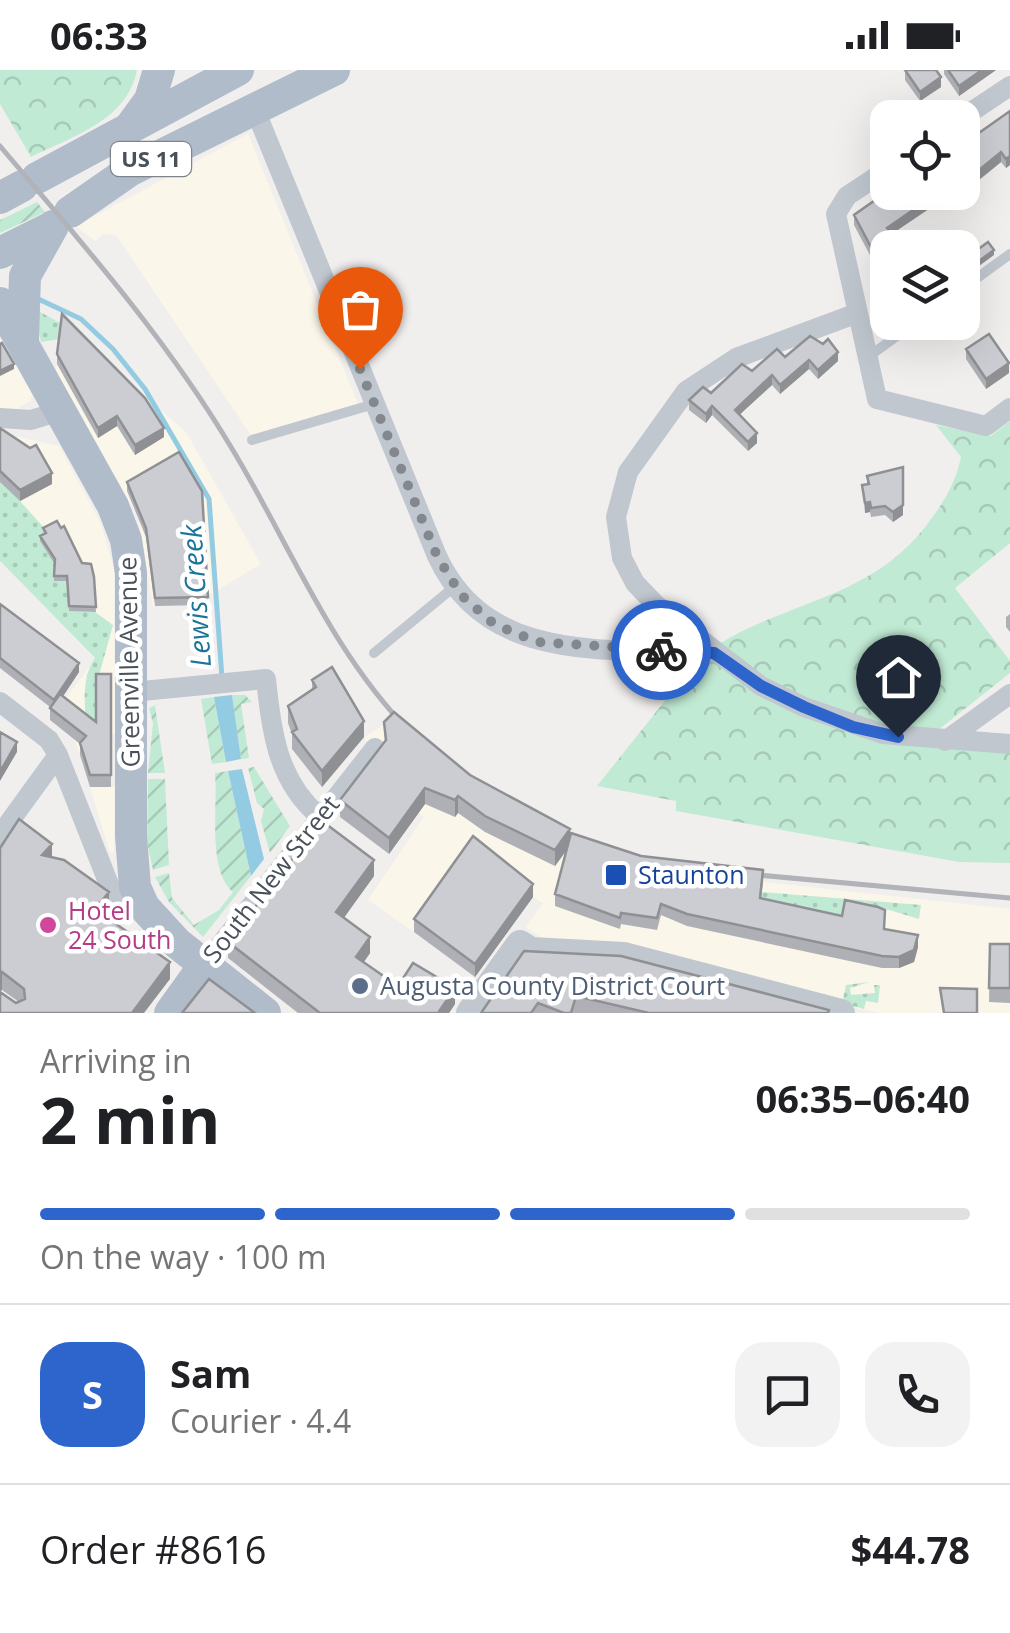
<!DOCTYPE html>
<meta charset="utf-8">
<style>
:root{--surface:#fff;--page:#f2f2f2;--text:#202124;--muted:#757577;--line:#e0e0e0;--accent:#2d65cc}
body{margin:0;font-family:"Open Sans",sans-serif;background:var(--page);color:var(--text);height:100vh;display:flex;flex-direction:column;font-size:38px;white-space:nowrap}
*{box-sizing:border-box;margin:0}
p{font-size:32px;color:var(--muted)}
.icon{flex:none;width:55px;height:55px;fill:none;stroke:currentColor;stroke-width:2;stroke-linecap:round;stroke-linejoin:round}
.map{position:relative;height:943px;overflow:hidden}
.side{display:flex;flex-direction:column;background:var(--surface);flex:1}
.side>*{flex:none}
.buttons{position:absolute;left:870px;top:30px;display:grid;gap:20px}
.buttons a{display:grid;place-items:center;width:110px;height:110px;border-radius:20px;background:var(--surface);box-shadow:0 10px 40px #0002;font-size:50px}
.pin{position:absolute;display:grid;place-items:center;width:85px;height:85px;color:#fff;margin:-102px -42px;border-radius:50% 50% 50% 0;rotate:-45deg;box-shadow:0 0 10px #0007}
.pin .icon{rotate:45deg}
.courier{position:absolute;display:grid;place-items:center;width:100px;height:100px;margin:-50px;border:8px solid #2d65cc;border-radius:50%;background:#fff;color:#222;box-shadow:0 2px 12px #0007}
.head em{font-style:normal;font-weight:700}
.head div{display:flex;flex-direction:column-reverse}
.head{display:flex;align-items:center;justify-content:space-between;height:170px;padding:0 40px}
h1{font-size:65px;font-weight:700;line-height:75px}
.bar{display:grid;grid-template-columns:repeat(4,1fr);gap:15px 10px;align-content:center;height:120px;padding:0 40px}
.bar i{height:12px;border-radius:8px;background:var(--line)}
.bar .selected{background:var(--accent)}
.bar p{grid-column:span 4}
.line{display:flex;align-items:center;gap:25px;padding:0 40px;border-top:2px solid var(--line)}
.line div{flex:1}
.round{display:grid;place-items:center;flex:none;width:105px;height:105px;border-radius:30px;background:var(--page)}
.status{display:flex;justify-content:space-between;align-items:center;height:70px;padding:0 50px;background:var(--surface);direction:ltr}
.status svg{height:28px;fill:currentColor}
.map>svg:first-child{display:block}
</style>
<div class="status"><b>06:33</b><svg viewBox="0 0 49 12"><path d="M0 12V9h3v3zM5 12V6h3v6zM10 12V3h3v9zM15 12V0h3v12zM26 1h20v11H26zM47 4h2v5h-2z"/></svg></div>
<div class="map">
<svg width="1010" height="943" viewBox="0 0 1010 943">
<defs>
<pattern id="grass-dots" width="8" height="8" patternUnits="userSpaceOnUse" patternTransform="scale(2.5)"><rect width="8" height="8" fill="#c1ead4"/><path d="M2 2h.1M6 6h.1" fill="none" stroke="#a7cab8" stroke-width="1.8" stroke-linecap="round"/></pattern>
<pattern id="park-crowns" width="20" height="18" patternUnits="userSpaceOnUse" patternTransform="scale(2.5)"><rect width="20" height="18" fill="#c1ead4"/><path d="M2 6a3 3 0 1 1 6 0M12 15a3 3 0 1 1 6 0" fill="none" stroke="#a7cab8"/></pattern>
<pattern id="garden-furrows" width="10" height="10" patternUnits="userSpaceOnUse" patternTransform="scale(2.5)"><rect width="10" height="10" fill="#c1ead4"/><path d="M-1 1l2-2M0 10L10 0M9 11l2-2" fill="none" stroke="#a7cab8"/></pattern>
</defs>
<rect width="100%" height="100%" fill="#f1efee"/>
<path fill="#faf6e9" d="M248,64l110,270 -107,31 -135,-200 -13,-1 -8,7 -19,-15z
M62,254l124,108 75,132 -52,31 -1,10 -55,1 -15,-89 -82,-146z
M0,268l32,56 -2,7 -17,10 -13,-3z
M0,363l59,13 42,78 13,46 1,164h-19l-16,21 -6,-16 -24,-19 45,-61 -95,-98z
M389,652l134,101 131,47 356,39v104h-131l-336,-74 -17,-12 17,-24 -10,-6 -38,54 -62,-44 -19,25 -46,-32 56,-83 -6,-4 -29,41 -49,-37 40,-54 -16,-26z
M90,717h25l-1,65 -4,1z"/>
<path fill="url(#grass-dots)" d="M33,238l29,16 -2,15 -19,3z
M0,409l47,52 20,50 2,29 26,2 18,13 -17,61v48l-10,-8c-1,-23 -5,-48 9,-68l-95,-97z
M762,822l159,13 -2,14 -56,-17 -3,13 -16,4 -85,-18z
M670,886l173,43 3,-14 23,-3 -19,6 1,7 24,-2 -1,-8h6l-2,18 -12,-2 -2,8z"/>
<path fill="url(#park-crowns)" d="M0,0h137c-10,51 -64,66 -106,87l-31,-53z
M1010,351v122l-55,45 55,73v12l-92,73 92,6v111l-51,-1 -283,-51v-10l-79,-15 102,-128c73,-57 166,-53 227,-132 17,-23 29,-41 35,-69l-25,-32 55,11z"/>
<path fill="url(#garden-furrows)" d="M37,132l8,10 -45,21v-13z
M232,625h13l7,7 -11,2 8,54 -8,1z
M214,627l12,65 -14,2 -11,-65z
M166,631l-11,5 10,67h-17l5,-50 -4,-15z
M254,697l36,59 -20,27 -9,-32 3,-12 -7,-6 -9,-35z
M228,701l23,105 -48,61 -34,-35 -14,-25 14,-4 3,25 22,27 25,-15 14,-18c-26,-22 -15,-85 -18,-119z
M148,709h17l4,86 -16,5 -6,-28z"/>
<path fill="#93cbe2" d="M232,625l9,64 -15,3 -12,-65z
M242,699l22,90 -13,17 -23,-105z"/>
<g fill="none" stroke-linecap="round" stroke-linejoin="round">
<path stroke="#93cbe2" stroke-width="5" d="M34,227l47,22 32,30 32,40 64,110 13,179"/>
<path stroke="#c0c7cf" stroke-width="10" d="M962,219l48,-35
M868,287l48,-35
M252,370l122,-36
M374,583l80,-66"/>
<path stroke="#c0c7cf" stroke-width="20" d="M254,37l183,449c51,111 175,91 277,97
M962,48l48,-32
M888,99l-41,27 -11,18 41,185 109,27 24,-18
M855,244l-119,44 -50,33 -58,81 -12,45 6,41 13,25 21,22 105,81 43,21 79,27 127,10
M0,348l31,2 29,-9
M132,622l134,-13c5,50 11,101 52,136
M0,632l49,38 9,15 52,132 10,9 19,2
M945,671l65,-47
M0,765l58,-80
M203,897l172,-219"/>
<path stroke="#c0c7cf" stroke-width="28" d="M470,943l50,-69 11,7 93,5 217,57"/>
<path stroke="#b1bcca" stroke-width="32" d="M131,56l19,-26 9,-30
M37,108l201,-108
M0,128l22,-12
M70,142l59,-41 205,-101
M0,183l50,-25
M0,233l113,203 13,34 5,33v263l4,51 9,20 33,36 88,70
M23,269l2,-63 28,-50
M170,943l33,-46"/>
<path stroke="#b1b3b8" stroke-width="5" d="M0,76c82,97 166,192 231,301 60,99 99,204 181,287
M736,803l274,25"/>
</g>
<path fill="#afb0b5" d="M905,0l36,17 -21,14 -15,-21z
M944,0h52l-37,26 -15,-22z
M1010,41v54l-4,3 -5,-6 -54,44 -5,-6 -50,34 1,12 -21,13 -18,-34v-10l34,-23h74z
M966,279l43,24 -23,16 -20,-30z
M57,284l107,83 -29,18 -18,-29 -19,12 -41,-74z
M785,287l53,4 -20,18 -9,-10 -29,25 -8,-9 -33,30 18,28 -9,8 -36,-36 -6,8 -17,-13v-10l22,-7 41,-22z
M0,358l52,56 -32,17 -20,-19z
M867,406l36,39 -10,7 -8,-7 -14,2 -1,-5 -5,1 -3,-28h5z
M127,412l75,9 6,114 -53,1 -9,-69 -19,-46z
M43,458l39,35 12,14 2,35 -27,-1 -2,-30h-13v-18l-14,-22v-5l4,-2z
M0,534l79,68 -16,24 33,26 15,-48v113h-21l-10,-32v-11l-30,-24v-13l-50,-39z
M1010,544v18l-4,-5v-10z
M312,610l52,57 -42,50 -30,-38v-15l-4,-11v-17l24,-17z
M384,652l186,115 71,19 122,26 -2,16 124,31 33,18 -4,15 -15,6h-17l-195,-42 -26,-11 -4,15 -36,-6 -1,5 -65,-23v-12l12,-44 -12,16 -70,-34 -27,-19 -3,4 -30,-13 -36,50 -49,-37v-17l45,-58z
M0,778l52,9 57,52 -5,6 66,64 -154,24 3,-1 -17,-12 -2,1z
M374,806l-31,42 27,35 -6,9 34,24 57,18 -6,9h-151l-70,-55v-16z
M533,827l-58,80 -61,-45v-13z
M990,874h20v59l-21,-1z
M524,881l305,62h-348z"/>
<path fill="#8f9093" d="M982,0h14l-37,26v-10z
M941,7v10l-21,14v-9z
M1001,82v10l-54,44v-9l5,-5h10v-8z
M1010,86v9l-4,3v-9z
M939,122h3v8l-55,37v-9z
M893,166v10l-21,13v-10z
M994,180v5l-15,11v-5z
M838,282v9l-20,18v-9z
M809,290v9l-29,25v-9z
M1009,293v10l-23,16v-10z
M14,294v5l-14,7v-5z
M772,305v10l-37,34v-9z
M712,336v9l-6,8v-9z
M117,346v10l-19,12v-10z
M164,358v9l-29,18v-10z
M757,363v10l-9,8v-9z
M52,403v11l-32,17v-11z
M870,432v10l-5,1v-10z
M903,435v10l-10,7v-10z
M79,593v9l-25,38v-10z
M364,651v16l-42,50v-16z
M17,672v10l-17,29v-9z
M425,718v16l-36,50v-16z
M458,726v17l-3,4v-17z
M570,759v16l-15,21v-16z
M52,774v17l-10,-6z
M374,790v16l-38,53v-17z
M533,814v13l-58,80v-13z
M109,822v17l-14,17v-17z
M918,865v12l-4,15 -15,6v-11z
M370,867v16l-14,20v-16z
M170,892v17l-26,34h-12z
M2,902v18l-2,1v-17z
M455,918v16l-6,9h-11z"/>
<path fill="#cccdd2" stroke="#8f9093" stroke-width="2.5" d="M905,0h31l5,7 -21,15z
M948,0h34l-23,16z
M1010,41v45l-4,3 -5,-7 -39,32v-39z
M888,121l51,1 -52,36 6,8 -21,13 -18,-34z
M988,172l6,8 -15,11 -6,-8z
M62,244l83,84 19,30 -29,17 -18,-29 -19,12 -41,-74z
M989,264l20,29 -23,16 -20,-30z
M810,266l13,8 5,-5 10,13 -20,18 -9,-10 -29,25 -8,-10 -37,35 22,23 -9,9 -36,-36 -6,8 -17,-14 14,-13 8,6 31,-29 10,7 25,-22 8,8z
M2,273l12,21 -14,7v-27z
M0,358l30,20 6,-3 16,28 -32,17 -20,-19z
M179,382l23,39 6,106 -53,1 -9,-70 -19,-46z
M903,397v38l-10,7 -8,-6 -14,2 -1,-6 -5,1 -3,-18 7,-1 -2,-8z
M57,451l4,7 3,-2 18,37 9,1 3,13 2,30 -27,-1 -2,-30h-13l1,-17 -15,-23 6,-3 -3,-5z
M0,534l79,59 -25,37 -54,-42z
M332,597l32,54 -42,50 -30,-39 5,-3 -9,-23 28,-19 -4,-7z
M96,604h15v101h-21l-10,-32 6,-7 -36,-28 10,-14 36,28z
M394,642l76,63 100,54 -15,21 -70,-34 -27,-20 -3,4 -30,-12 -36,50 -49,-38 46,-60 -2,-18z
M0,662l17,10 -17,30z
M19,749l33,25 -10,11 22,5 45,32 -14,17 75,53 -38,51h-132v-21l16,11 9,-4 -1,-10 -22,-17 -2,2v-126z
M322,751l52,39 -38,52 34,25 -14,20 42,29 15,-23 42,25 -17,25h-118l-92,-71z
M571,763l70,23 122,14 -3,28 82,18 3,-16 33,7 7,3 -1,19 34,6 -4,15 -15,7 -17,-1 -195,-42 -26,-10 -4,14 -36,-5 -1,5 -65,-24z
M473,766l60,48 -58,80 -61,-45z
M990,874h20v44h-21z
M524,881l97,5 208,54 -1,3h-179l-73,-17 -5,17h-7l-26,-10 -7,10h-50z
M209,909l46,34h-73z
M940,918l37,1v24h-33z"/>
<g fill="none" stroke-linecap="round" stroke-linejoin="round">
<path stroke="#83888e" stroke-width="10" stroke-dasharray="0 18" d="M360,299l77,187 24,39 33,29 43,18 124,8"/>
<path stroke="#2d65cc" stroke-width="12" d="M661,580l53,3 47,33 43,21 49,20 45,10"/>
</g>
<rect fill="#1a4fb4" stroke="#fff" stroke-width="4" x="604" y="793" width="24" height="24" rx="5"/>
<circle fill="#d1479c" stroke="#fff" stroke-width="4" cx="48" cy="855" r="10"/>
<circle fill="#5c6f8a" stroke="#fff" stroke-width="4" cx="360" cy="916" r="10"/>
<g text-anchor="middle" stroke-width="9" stroke-linejoin="round" paint-order="stroke">
<rect fill="#fff" stroke="#7f848c" stroke-width="2.5" x="111" y="72" width="80" height="34" rx="8"/>
<g font-size="22" font-weight="bold" fill="#48505a">
<text x="151" y="97">US 11</text>
</g>
<g font-size="25" fill="#48505a" stroke="#fff">
<text transform="translate(129 592) rotate(-91)" y="9">Greenville Avenue</text>
<text transform="translate(271 809) rotate(-52)" y="9">South New Street</text>
</g>
<g font-size="25" fill="#164399" stroke="#fff" text-anchor="start">
<text x="638" y="814">Staunton</text>
</g>
<g font-size="25" fill="#b23c85" stroke="#fff" text-anchor="start">
<text x="68" y="850">Hotel<tspan x="68" dy="29">24 South</tspan></text>
</g>
<g font-size="25" fill="#4e5e75" stroke="#fff" text-anchor="start">
<text x="380" y="925">Augusta County District Court</text>
</g>
<g font-size="28" font-style="italic" fill="#1c7599" stroke="#fff">
<text transform="translate(196 526) rotate(-94)" y="10">Lewis Creek</text>
</g>
</g>
</svg>
<div class="buttons">
<a><svg class="icon" aria-label="locate" viewBox="0 0 24 24"><circle cx="12" cy="12" r="6"/><path d="M12 2v4M12 18v4M2 12h4M18 12h4"/></svg></a>
<a><svg class="icon" aria-label="layers" viewBox="0 0 24 24"><path d="M12 4l9 5-9 5-9-5zM3 14l9 5 9-5"/></svg></a>
</div>
<div class="pin" style="left:360px;top:299px;background:#ea580c"><svg class="icon" aria-label="bag" viewBox="0 0 24 24"><path d="M5 8h14l-1 12H6zM9 8a3 3 0 0 1 6 0"/></svg></div>
<div class="pin" style="left:898px;top:667px;background:#1f2937"><svg class="icon" aria-label="home" viewBox="0 0 24 24"><path d="M3 11l9-7 9 7M6 9v11h12V9"/></svg></div>
<div class="courier" style="left:661px;top:580px"><svg class="icon" aria-label="bike" viewBox="0 0 24 24"><circle cx="6" cy="16" r="4"/><circle cx="18" cy="16" r="4"/><path d="M6 16l4-8h5l3 8M10 8l3 8H6M13 5h3"/></svg></div>
</div>
<section class="side">
<div class="head"><div><h1>2 min</h1><p>Arriving in</p></div><em>06:35–06:40</em></div>
<div class="bar"><i class="selected"></i><i class="selected"></i><i class="selected"></i><i></i><p>On the way · 100 m</p></div>
<div class="line" style="height:180px"><b class="round" style="background:var(--accent);color:#fff">S</b><div><b>Sam</b><p>Courier · 4.4</p></div><a class="round"><svg class="icon" aria-label="chat" viewBox="0 0 24 24"><path d="M4 5h16v11H9l-5 4z"/></svg></a><a class="round"><svg class="icon" aria-label="phone" viewBox="0 0 24 24"><path d="M5 4h4l2 5-3 2q2 4 5 5l2-3 5 2v4C11 20 4 13 5 4z"/></svg></a></div>
<div class="line" style="height:130px"><div>Order #8616</div><b>$44.78</b></div>
</section>
